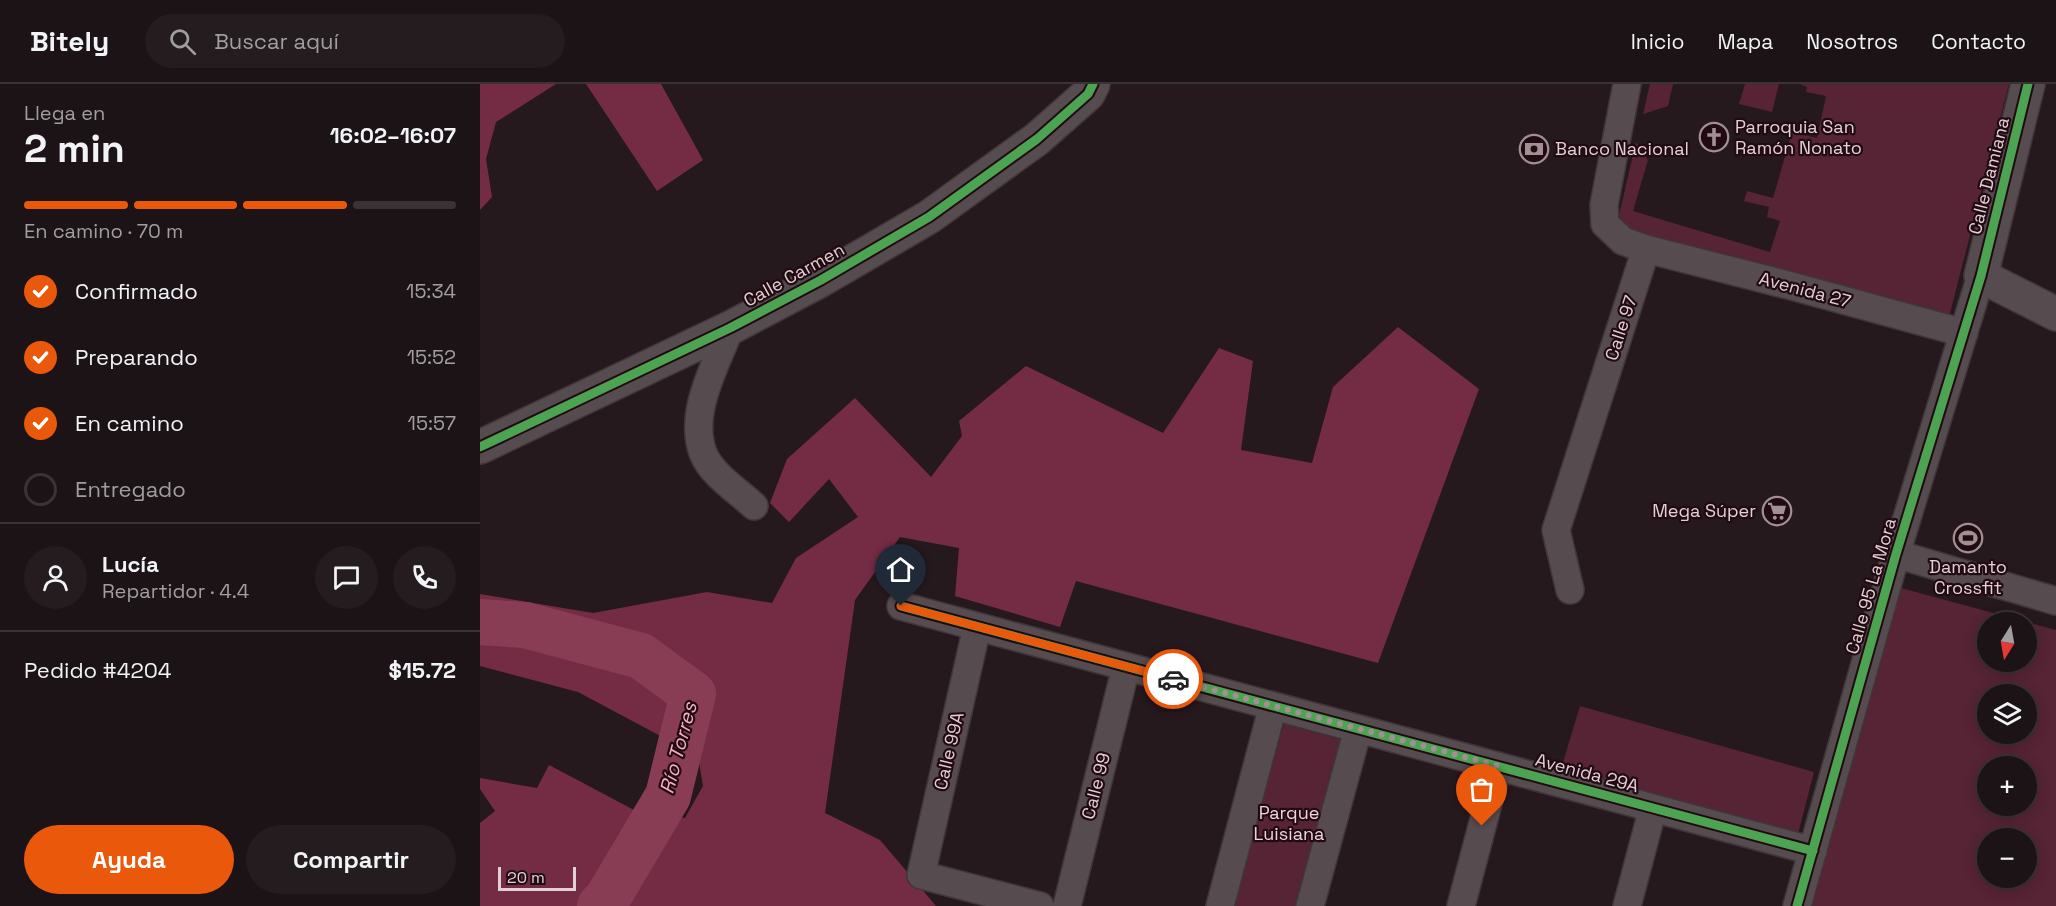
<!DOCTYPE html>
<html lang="es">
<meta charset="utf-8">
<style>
:root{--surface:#1c1316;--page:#251c1f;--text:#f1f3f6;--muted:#a09ea1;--line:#3a3235;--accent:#ea580c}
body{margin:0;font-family:"Space Grotesk",sans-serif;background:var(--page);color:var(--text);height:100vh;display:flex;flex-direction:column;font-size:22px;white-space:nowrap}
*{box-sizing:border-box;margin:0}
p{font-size:20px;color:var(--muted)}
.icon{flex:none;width:33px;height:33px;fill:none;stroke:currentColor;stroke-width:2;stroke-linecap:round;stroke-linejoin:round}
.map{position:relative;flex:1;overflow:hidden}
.sheet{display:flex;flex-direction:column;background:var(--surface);width:480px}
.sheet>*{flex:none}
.needle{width:39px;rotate:191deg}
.tools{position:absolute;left:1497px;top:528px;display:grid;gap:12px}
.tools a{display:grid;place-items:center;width:60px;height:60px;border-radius:50%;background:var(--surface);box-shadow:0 3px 15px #0003,0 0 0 2px var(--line);font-size:30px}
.scale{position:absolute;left:18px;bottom:15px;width:78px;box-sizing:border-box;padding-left:6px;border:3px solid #e2d0d4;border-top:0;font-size:16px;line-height:21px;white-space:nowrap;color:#e2d0d4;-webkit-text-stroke:4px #210a11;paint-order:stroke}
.pin{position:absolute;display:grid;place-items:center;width:51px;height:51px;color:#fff;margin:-62px -26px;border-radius:50% 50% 50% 0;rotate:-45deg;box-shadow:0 0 6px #0007}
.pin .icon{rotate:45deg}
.courier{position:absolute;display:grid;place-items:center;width:60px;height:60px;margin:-30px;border:4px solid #ea580c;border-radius:50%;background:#fff;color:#222;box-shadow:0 2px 8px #0007}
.overview em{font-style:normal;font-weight:600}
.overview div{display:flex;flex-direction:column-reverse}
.overview{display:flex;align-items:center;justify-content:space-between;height:102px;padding:0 24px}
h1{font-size:39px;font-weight:600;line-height:45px}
.bar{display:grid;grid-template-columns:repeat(4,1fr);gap:9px 6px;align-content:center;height:72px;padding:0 24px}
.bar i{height:8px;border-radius:4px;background:var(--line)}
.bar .current{background:var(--accent)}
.bar p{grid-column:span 4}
.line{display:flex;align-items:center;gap:15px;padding:0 24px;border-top:2px solid var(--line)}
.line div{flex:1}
.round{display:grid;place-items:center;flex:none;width:63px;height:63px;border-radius:32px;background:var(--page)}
ol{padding:0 24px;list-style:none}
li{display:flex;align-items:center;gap:18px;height:66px}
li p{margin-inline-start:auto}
li .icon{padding:6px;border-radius:50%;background:var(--accent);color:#fff;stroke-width:4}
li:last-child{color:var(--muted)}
li i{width:33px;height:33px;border:3px solid var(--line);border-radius:50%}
.cta{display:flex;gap:12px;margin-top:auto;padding:12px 24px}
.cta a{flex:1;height:69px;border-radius:36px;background:var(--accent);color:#fff;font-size:24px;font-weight:600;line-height:69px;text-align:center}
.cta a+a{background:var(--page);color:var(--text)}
header{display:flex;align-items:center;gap:36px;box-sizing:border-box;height:84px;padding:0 30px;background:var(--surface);border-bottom:2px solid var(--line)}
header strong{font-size:28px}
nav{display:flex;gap:33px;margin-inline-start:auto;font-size:21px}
.search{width:420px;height:54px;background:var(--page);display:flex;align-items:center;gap:15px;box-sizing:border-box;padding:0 21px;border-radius:33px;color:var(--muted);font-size:22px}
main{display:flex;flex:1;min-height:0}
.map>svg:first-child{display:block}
</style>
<header>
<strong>Bitely</strong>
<div class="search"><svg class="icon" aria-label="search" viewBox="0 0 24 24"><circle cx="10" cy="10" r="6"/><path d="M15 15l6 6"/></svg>Buscar aquí</div>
<nav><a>Inicio</a><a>Mapa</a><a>Nosotros</a><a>Contacto</a></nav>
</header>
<main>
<section class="sheet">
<div class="overview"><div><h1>2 min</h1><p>Llega en</p></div><em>16:02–16:07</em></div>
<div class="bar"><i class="current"></i><i class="current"></i><i class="current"></i><i></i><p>En camino · 70 m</p></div>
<ol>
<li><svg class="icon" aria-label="check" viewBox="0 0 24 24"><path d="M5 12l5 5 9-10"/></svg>Confirmado<p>15:34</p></li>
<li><svg class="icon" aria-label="check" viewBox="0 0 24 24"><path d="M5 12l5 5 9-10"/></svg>Preparando<p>15:52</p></li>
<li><svg class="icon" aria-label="check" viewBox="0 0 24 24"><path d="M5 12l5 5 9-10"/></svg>En camino<p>15:57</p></li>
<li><i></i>Entregado</li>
</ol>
<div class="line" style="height:108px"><a class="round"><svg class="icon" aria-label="person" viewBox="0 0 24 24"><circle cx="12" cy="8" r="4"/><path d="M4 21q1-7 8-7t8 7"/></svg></a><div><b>Lucía</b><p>Repartidor · 4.4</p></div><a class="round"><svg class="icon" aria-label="chat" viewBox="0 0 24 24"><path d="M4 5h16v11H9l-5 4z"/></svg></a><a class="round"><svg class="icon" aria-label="phone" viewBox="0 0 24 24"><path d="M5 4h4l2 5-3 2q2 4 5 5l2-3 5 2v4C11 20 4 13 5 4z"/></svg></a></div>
<div class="line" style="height:78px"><div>Pedido #4204</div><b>$15.72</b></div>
<div class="cta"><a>Ayuda</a><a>Compartir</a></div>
</section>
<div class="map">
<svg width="1576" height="822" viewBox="0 0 1576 822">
<rect width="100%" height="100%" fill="#26191d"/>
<path fill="#562434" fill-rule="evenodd" d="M1170,0h23l-5,22 -25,8z
M1265,0h34l-7,28 -33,-8z
M1320,0h209l-60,233 -319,-84 -7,-7 -4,-11 17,-73 12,18 -15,51 137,41 10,-31 -13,-4 2,-10 -25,-6 3,-10 26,7 19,-66 25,6 9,-42 -20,-4 1,-5z
M1421,504l155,42v276h-245zM1508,538h38v40h-38zM1508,610h38v40h-38zM1508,682h38v40h-38zM1508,754h38v40h-38z
M1100,622l234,66 -17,66 -236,-69z
M804,640l61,17 -47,165h-66z"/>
<path fill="#742c44" d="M0,0h76l-60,38 -10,37 6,38 -12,13z
M106,0h75l42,76 -46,31z
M918,243l81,62 -101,274 -302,-82 -16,46 -105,-31 4,-48 -59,-11 -45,63 -30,213 55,27 56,66h-456v-83l15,-12 -15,-22v-11l57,10 12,-23 85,45 51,8 18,-32 -5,-30 -120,-64 -98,-26v-72l113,19 114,-21 65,11 24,-45 62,-41 -29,-38 -40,43 -19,-19 17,-44 68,-61 76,79 31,-41 -3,-15 67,-55 137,67 56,-85 34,13 -12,89 71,13 21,-76z"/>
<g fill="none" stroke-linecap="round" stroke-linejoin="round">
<path stroke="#893d55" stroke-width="46" d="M0,538l45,3 116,31 52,38 -25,102 -61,103 -7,7"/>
<g stroke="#403639" stroke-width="30">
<path id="street" d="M1147,0l-23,121 1,19 18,17 23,8 142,36 176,48
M250,244c-14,37 -42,84 -27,125 8,21 35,38 51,53
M1416,470l160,47
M1090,506l-14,-60 90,-281
M421,522l912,245
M497,543l-56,248 119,31
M587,822l59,-239
M740,822l53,-200
M830,822l48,-177
M981,822l37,-140
M1147,822l26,-98
M1317,822l99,-352 85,-278"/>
</g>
<g stroke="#403639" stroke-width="36">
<path id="secondary" d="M1548,0l-47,192 75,38
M0,363l250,-119 91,-48 108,-63 108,-78 51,-45 5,-10"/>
</g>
<use href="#street" stroke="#564b4e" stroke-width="27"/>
<use href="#secondary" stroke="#564b4e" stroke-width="33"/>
<g stroke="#210a11" stroke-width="13">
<path id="cycleway" d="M0,363l250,-119 91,-48 108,-63 108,-78 51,-45 5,-10
M421,522l912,245
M1317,822l99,-352 85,-278 47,-192"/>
</g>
<use href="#cycleway" stroke="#4ca352" stroke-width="9"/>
</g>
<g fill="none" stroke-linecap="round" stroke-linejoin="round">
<path stroke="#a09094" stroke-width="6" stroke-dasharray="0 10.8" d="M693,595l325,87 -16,60"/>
<path stroke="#ea580c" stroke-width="8" d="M421,522l272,73"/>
</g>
<defs>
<g id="church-ring" transform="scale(1.5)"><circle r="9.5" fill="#210a11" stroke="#a09094" stroke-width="1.5"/><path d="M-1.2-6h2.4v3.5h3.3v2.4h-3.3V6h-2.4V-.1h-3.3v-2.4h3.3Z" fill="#a09094"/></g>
<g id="bank-ring" transform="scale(1.5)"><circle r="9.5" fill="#210a11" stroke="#a09094" stroke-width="1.5"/><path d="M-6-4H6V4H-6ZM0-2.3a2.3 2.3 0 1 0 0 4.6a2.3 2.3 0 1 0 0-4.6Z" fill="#a09094"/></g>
<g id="supermarket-ring" transform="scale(1.5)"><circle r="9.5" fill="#210a11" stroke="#a09094" stroke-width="1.5"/><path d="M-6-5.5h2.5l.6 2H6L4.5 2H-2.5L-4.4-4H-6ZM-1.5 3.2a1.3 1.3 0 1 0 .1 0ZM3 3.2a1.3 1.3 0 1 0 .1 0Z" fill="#a09094"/></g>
<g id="stadium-ring" transform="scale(1.5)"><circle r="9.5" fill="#210a11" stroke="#a09094" stroke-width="1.5"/><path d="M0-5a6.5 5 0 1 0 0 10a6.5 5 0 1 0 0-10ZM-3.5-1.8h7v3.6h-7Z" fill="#a09094"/></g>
</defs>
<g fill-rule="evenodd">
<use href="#church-ring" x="1234" y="53"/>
<use href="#bank-ring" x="1054" y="65"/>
<use href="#supermarket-ring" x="1297" y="427"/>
<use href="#stadium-ring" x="1488" y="454"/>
</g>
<g text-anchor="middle" stroke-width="4.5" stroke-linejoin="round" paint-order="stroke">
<g font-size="18" fill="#e2d0d4" stroke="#210a11" text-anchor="start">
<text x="1255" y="49">Parroquia San<tspan x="1255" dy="21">Ramón Nonato</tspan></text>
<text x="1075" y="71">Banco Nacional</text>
<text x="1276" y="433" text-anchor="end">Mega Súper</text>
<text x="1488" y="489" text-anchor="middle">Damanto<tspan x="1488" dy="21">Crossfit</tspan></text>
</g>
<g font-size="18" fill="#e2d0d4" stroke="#210a11">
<text transform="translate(1509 92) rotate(-76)" y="6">Calle Damiana</text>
<text transform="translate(314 191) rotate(-29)" y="6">Calle Carmen</text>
<text transform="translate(1325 206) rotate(15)" y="6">Avenida 27</text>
<text transform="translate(1141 244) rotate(-72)" y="6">Calle 97</text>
<text transform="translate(1391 502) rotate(-74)" y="6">Calle 95 La Mora</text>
<text transform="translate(469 667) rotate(-77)" y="6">Calle 99A</text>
<text transform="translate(1107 689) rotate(15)" y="6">Avenida 29A</text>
<text transform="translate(616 702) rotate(-76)" y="6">Calle 99</text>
</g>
<g font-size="18" fill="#efd5db" stroke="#210a11">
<text x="809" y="735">Parque<tspan x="809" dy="21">Luisiana</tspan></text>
</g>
<g font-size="20" font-style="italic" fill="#f6aec1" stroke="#210a11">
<text transform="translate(198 664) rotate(-75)" y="7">Río Torres</text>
</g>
</g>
</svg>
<div class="tools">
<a><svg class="needle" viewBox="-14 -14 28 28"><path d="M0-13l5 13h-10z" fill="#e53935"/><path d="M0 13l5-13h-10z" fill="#a09ea1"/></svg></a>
<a><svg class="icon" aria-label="layers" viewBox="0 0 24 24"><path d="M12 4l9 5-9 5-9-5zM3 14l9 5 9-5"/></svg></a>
<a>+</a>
<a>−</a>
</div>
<div class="scale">20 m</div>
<div class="pin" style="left:1002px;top:742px;background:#ea580c"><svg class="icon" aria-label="bag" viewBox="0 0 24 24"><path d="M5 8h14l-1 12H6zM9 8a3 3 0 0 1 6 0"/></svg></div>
<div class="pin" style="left:421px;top:522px;background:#1f2937"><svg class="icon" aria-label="home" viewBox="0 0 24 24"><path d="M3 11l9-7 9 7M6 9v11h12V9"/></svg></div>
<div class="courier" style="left:693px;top:595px"><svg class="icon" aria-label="car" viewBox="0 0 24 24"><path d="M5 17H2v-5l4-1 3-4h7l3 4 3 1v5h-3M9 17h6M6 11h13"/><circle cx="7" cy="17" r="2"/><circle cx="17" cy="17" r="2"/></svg></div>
</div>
</main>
